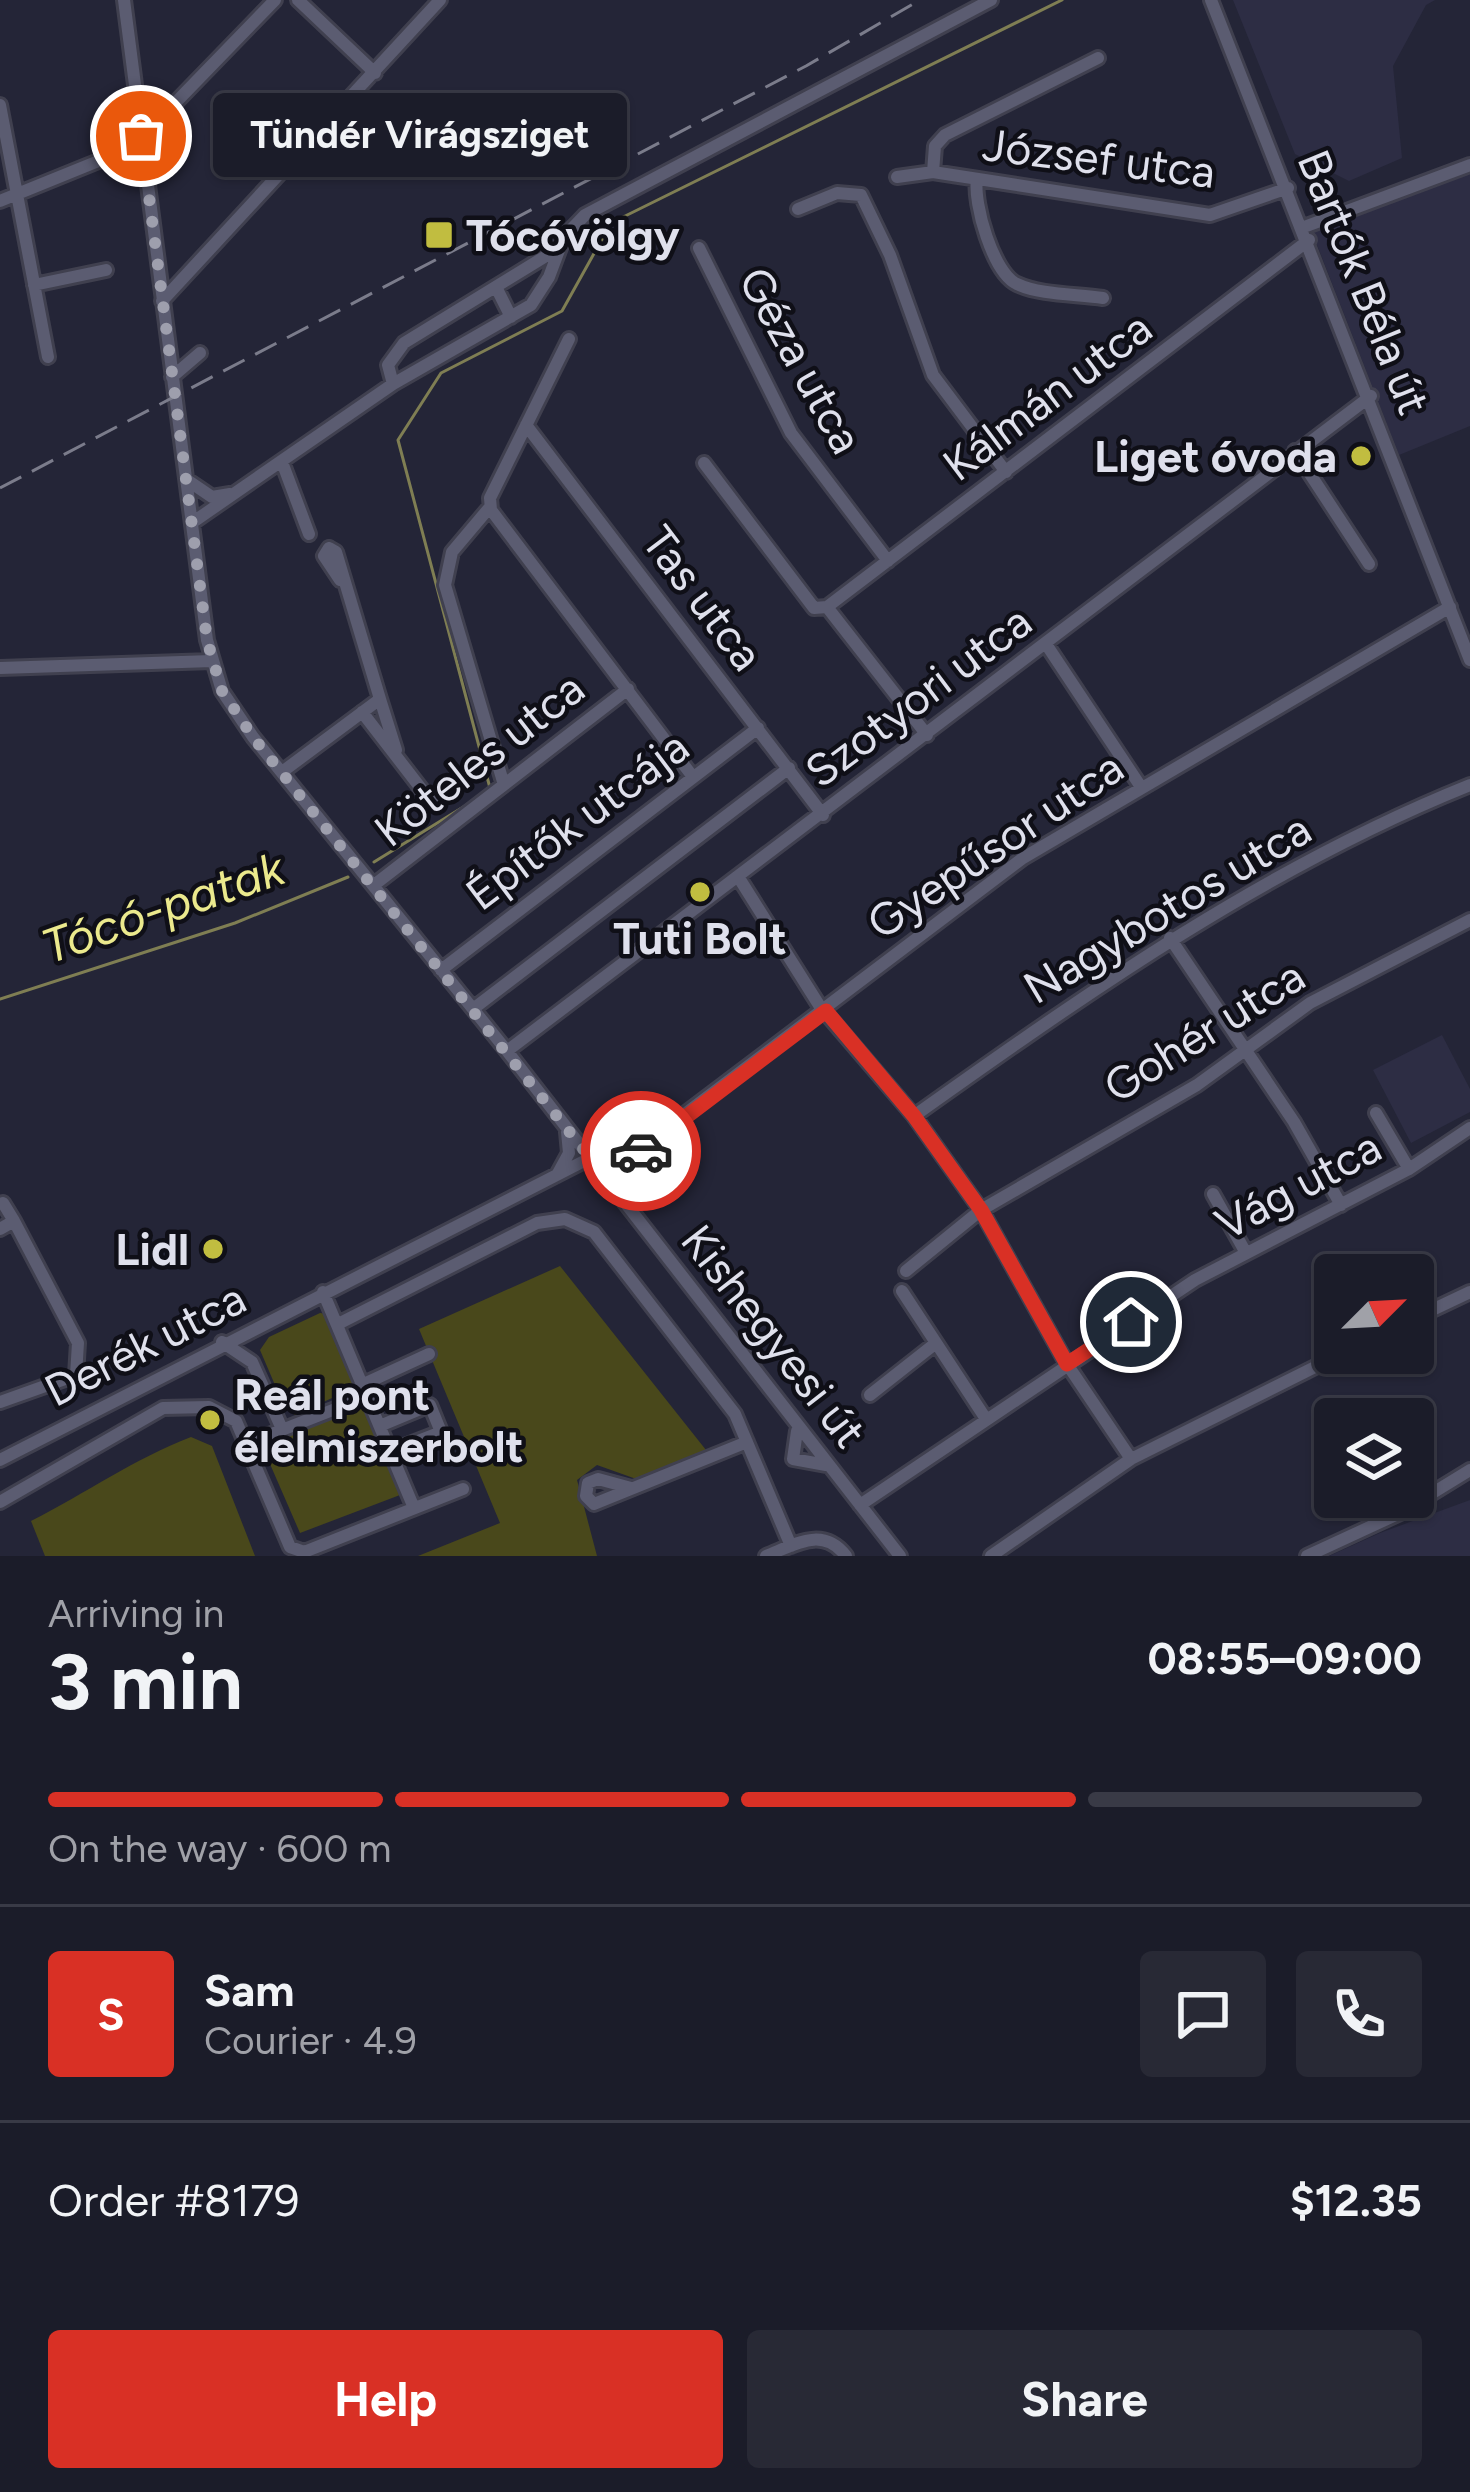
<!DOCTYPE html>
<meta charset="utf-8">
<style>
:root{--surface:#1b1c29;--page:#282935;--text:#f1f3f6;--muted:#a0a1a8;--line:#393a46;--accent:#d93025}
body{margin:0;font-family:Figtree,sans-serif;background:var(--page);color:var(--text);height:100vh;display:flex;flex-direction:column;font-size:45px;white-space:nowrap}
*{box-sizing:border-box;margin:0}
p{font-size:39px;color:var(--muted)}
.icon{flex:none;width:66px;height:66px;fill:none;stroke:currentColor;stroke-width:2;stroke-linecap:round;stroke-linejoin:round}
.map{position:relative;height:1556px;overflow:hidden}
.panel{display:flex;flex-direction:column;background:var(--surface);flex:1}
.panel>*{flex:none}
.needle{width:78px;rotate:66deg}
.buttons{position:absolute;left:1314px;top:1254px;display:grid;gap:24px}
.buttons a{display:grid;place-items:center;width:120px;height:120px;border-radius:12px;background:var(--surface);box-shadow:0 3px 9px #0004,0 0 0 3px var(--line);font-size:60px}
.pin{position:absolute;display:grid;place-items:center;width:102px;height:102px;color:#fff;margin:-51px;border:6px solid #fff;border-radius:50%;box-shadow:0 3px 12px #0007}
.courier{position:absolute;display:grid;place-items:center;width:120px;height:120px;margin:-60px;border:9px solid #d93025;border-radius:50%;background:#fff;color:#222;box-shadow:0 3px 15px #0007}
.bubble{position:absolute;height:84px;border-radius:12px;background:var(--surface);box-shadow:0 3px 9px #0004,0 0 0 3px var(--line);font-size:39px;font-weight:700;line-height:84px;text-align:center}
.summary em{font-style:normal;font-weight:700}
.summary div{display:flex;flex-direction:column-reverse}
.summary{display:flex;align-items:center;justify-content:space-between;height:204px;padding:0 48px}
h1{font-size:78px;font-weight:700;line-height:90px}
.bar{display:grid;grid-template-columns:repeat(4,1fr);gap:18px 12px;align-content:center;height:144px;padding:0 48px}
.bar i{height:15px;border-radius:9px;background:var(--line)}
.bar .on{background:var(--accent)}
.bar p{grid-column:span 4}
.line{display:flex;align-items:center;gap:30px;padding:0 48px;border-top:3px solid var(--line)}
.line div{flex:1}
.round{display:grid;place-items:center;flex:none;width:126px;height:126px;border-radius:12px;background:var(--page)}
.action{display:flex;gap:24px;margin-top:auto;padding:24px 48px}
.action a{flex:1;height:138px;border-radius:12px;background:var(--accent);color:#fff;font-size:48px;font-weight:700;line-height:138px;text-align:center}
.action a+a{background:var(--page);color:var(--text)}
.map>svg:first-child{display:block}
</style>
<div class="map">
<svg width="1470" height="1556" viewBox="0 0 1470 1556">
<rect width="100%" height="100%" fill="#242537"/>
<path fill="#2d2d44" d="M1233,0h202l-9,5 -33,61 9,92 -53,23 -54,-27z
M1470,168v258l-71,29 -89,-228z
M1442,1035l28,54v23l-59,31 -38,-73z
M1470,1500v56h-141l51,-23z"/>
<path fill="#49481b" d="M560,1266l146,184 -67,30 -42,-15 -20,15 20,76h-179l82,-33 -81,-194z
M320,1313l6,1 32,65 -2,8 -61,28 -11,-9 -24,-56 9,-13z
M363,1401l37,94 -100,38 -40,-92z
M191,1437l21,9 43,110h-210l-14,-35c55,-28 103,-62 160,-84z"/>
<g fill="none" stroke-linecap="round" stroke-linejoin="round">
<path stroke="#7f7e53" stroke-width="3" d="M490,788l-92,-348 43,-67 121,-62 49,-88 451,-223
M374,862l99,-61
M0,999l235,-76 113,-46"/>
<g stroke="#40404f" stroke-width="18">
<path id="minor" d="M124,0l83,640 15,51 31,46 254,314 393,505
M298,0l77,73
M1211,0l259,660
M0,105l48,252
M933,172l2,-26 10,-11 153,-77
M897,177l36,-5 277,43 78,-27
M977,179c-4,24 16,94 40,105 23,11 60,10 86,14
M0,201l96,-39 53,-32 126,-130
M798,209l39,-16 24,2 29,60 43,120 73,97
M1304,227l166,-62
M699,248l92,185 97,128
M34,285l72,-15
M497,289l14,28
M162,301l278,-301
M569,339l-79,159 1,12 202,267
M172,377l28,-24
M393,384l-5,-19 16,-22 155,-95
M526,425l297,390
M1295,451l74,113
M282,462l27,72
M704,463l110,145 13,-1 100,128
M187,480l25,17 18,-3
M490,507l-38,45 -7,33 59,200
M193,522l200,-138 138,-79 18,-28 15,-40 21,-22 406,-215
M329,548l-5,8 16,24
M827,607l482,-367
M1046,644l95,143
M0,668l212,-7
M380,699l16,51
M362,712l71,92
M282,772l98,-73 -44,-147 -7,-4
M739,878l80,127 95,111 67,94 86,154 64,95
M374,885l254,-196
M1170,938l124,184 47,83
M441,970l317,-242
M473,1009l316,-241
M507,1051l864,-655
M1376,1113l33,56
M914,1116c177,-126 354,-250 556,-331
M557,1175l12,-22 -2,-21
M604,1175l419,-317 427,-251
M1213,1194l33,59
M3,1203l11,18
M0,1229l14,-8 64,122 -2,32 -76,27
M906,1271l75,-61 216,-125 113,-82 160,-83
M902,1291l84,128
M323,1292l91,216
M1413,1319l57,-27
M340,1323l197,-100 28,-4 29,13 141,182 56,132
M222,1342l30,20 30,67
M366,1383l63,-29
M870,1395l66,-52
M382,1425l48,-20 11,27 -49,19
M797,1431l-4,28 33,6
M246,1444l125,-49
M0,1460l590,-302
M631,1488l-33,-9 -10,4 -2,13 8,8 153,-62
M0,1502l163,-94 46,-1 27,14 54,126 14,5 159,-63
M860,1505l335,-225 214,-111 61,-41
M766,1556c30,-12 57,-30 80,0
M991,1556l140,-97 212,-106
M1307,1556l93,-43 70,-43"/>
</g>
<use href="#minor" stroke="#5b5c71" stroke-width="12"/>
<path stroke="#7b7c8b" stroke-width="3" stroke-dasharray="24 12" stroke-linecap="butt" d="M0,488l806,-422 114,-66"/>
</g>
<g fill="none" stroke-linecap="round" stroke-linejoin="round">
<path stroke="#9e9fad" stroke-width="12" stroke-dasharray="0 21.6" d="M141,136l66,504 15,51 31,46 351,438 37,-24"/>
<path stroke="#d93025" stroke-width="15" d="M641,1151l185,-140 88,105 67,94 86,154 64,-42"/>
</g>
<g fill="#c1bd40" stroke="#0f0f17" stroke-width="4.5">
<rect x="424" y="220" width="30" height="30" rx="6"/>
<circle cx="1361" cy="456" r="12"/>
<circle cx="700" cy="892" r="12"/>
<circle cx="213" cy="1249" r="12"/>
<circle cx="210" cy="1420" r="12"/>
</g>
<g text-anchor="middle" stroke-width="9" stroke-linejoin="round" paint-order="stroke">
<g font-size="45" fill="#dfe0ec" stroke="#0f0f17">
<text transform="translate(1099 158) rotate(7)" y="16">József utca</text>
<text transform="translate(1364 282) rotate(68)" y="16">Bartók Béla út</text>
<text transform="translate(801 360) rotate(61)" y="16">Géza utca</text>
<text transform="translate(1047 396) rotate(-37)" y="16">Kálmán utca</text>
<text transform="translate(703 598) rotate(53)" y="16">Tas utca</text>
<text transform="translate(918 696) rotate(-37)" y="16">Szotyori utca</text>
<text transform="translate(479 759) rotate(-38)" y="16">Köteles utca</text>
<text transform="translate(577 820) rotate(-37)" y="16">Építők utcája</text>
<text transform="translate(995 845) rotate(-34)" y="16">Gyepűsor utca</text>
<text transform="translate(1167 908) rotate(-31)" y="16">Nagybotos utca</text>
<text transform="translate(1204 1031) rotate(-32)" y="16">Gohér utca</text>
<text transform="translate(1298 1185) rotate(-28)" y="16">Vág utca</text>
<text transform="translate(774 1336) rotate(52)" y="16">Kishegyesi út</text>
<text transform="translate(145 1344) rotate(-27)" y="16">Derék utca</text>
</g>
<g font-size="45" font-weight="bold" fill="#dfe0ec" stroke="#0f0f17" text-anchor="start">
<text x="466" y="251">Tócóvölgy</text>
<text x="1337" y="472" text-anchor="end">Liget óvoda</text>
<text x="700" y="954" text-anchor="middle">Tuti Bolt</text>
<text x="189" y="1265" text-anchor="end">Lidl</text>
<text x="234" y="1410">Reál pont<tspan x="234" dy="52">élelmiszerbolt</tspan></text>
</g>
<g font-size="48" font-style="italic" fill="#ebe98d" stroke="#0f0f17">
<text transform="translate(163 907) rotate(-19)" y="17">Tócó-patak</text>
</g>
</g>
</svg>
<div class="buttons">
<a><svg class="needle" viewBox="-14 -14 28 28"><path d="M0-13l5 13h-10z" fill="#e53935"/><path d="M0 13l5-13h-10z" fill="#a0a1a8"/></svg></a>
<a><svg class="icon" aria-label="layers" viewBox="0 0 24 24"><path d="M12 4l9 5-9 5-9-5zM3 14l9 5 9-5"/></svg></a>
</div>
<div class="pin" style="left:141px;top:136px;background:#ea580c"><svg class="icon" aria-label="bag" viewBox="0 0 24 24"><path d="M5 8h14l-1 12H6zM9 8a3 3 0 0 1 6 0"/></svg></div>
<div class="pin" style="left:1131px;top:1322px;background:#1f2937"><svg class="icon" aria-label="home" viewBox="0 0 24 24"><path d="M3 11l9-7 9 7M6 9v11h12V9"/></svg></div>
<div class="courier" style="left:641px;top:1151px"><svg class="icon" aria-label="car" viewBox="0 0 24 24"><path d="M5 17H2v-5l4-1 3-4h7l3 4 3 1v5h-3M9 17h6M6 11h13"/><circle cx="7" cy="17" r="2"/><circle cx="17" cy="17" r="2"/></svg></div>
<div class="bubble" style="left:213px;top:93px;width:414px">Tündér Virágsziget</div>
</div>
<section class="panel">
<div class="summary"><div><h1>3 min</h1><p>Arriving in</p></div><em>08:55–09:00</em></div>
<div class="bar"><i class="on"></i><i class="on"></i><i class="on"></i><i></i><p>On the way · 600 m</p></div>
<div class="line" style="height:216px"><b class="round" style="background:var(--accent);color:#fff">S</b><div><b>Sam</b><p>Courier · 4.9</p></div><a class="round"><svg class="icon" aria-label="chat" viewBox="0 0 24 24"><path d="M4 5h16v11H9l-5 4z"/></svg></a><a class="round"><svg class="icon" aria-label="phone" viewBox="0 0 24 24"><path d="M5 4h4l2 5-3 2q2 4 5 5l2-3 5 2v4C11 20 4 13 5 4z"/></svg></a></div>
<div class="line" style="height:156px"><div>Order #8179</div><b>$12.35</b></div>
<div class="action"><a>Help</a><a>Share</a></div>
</section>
